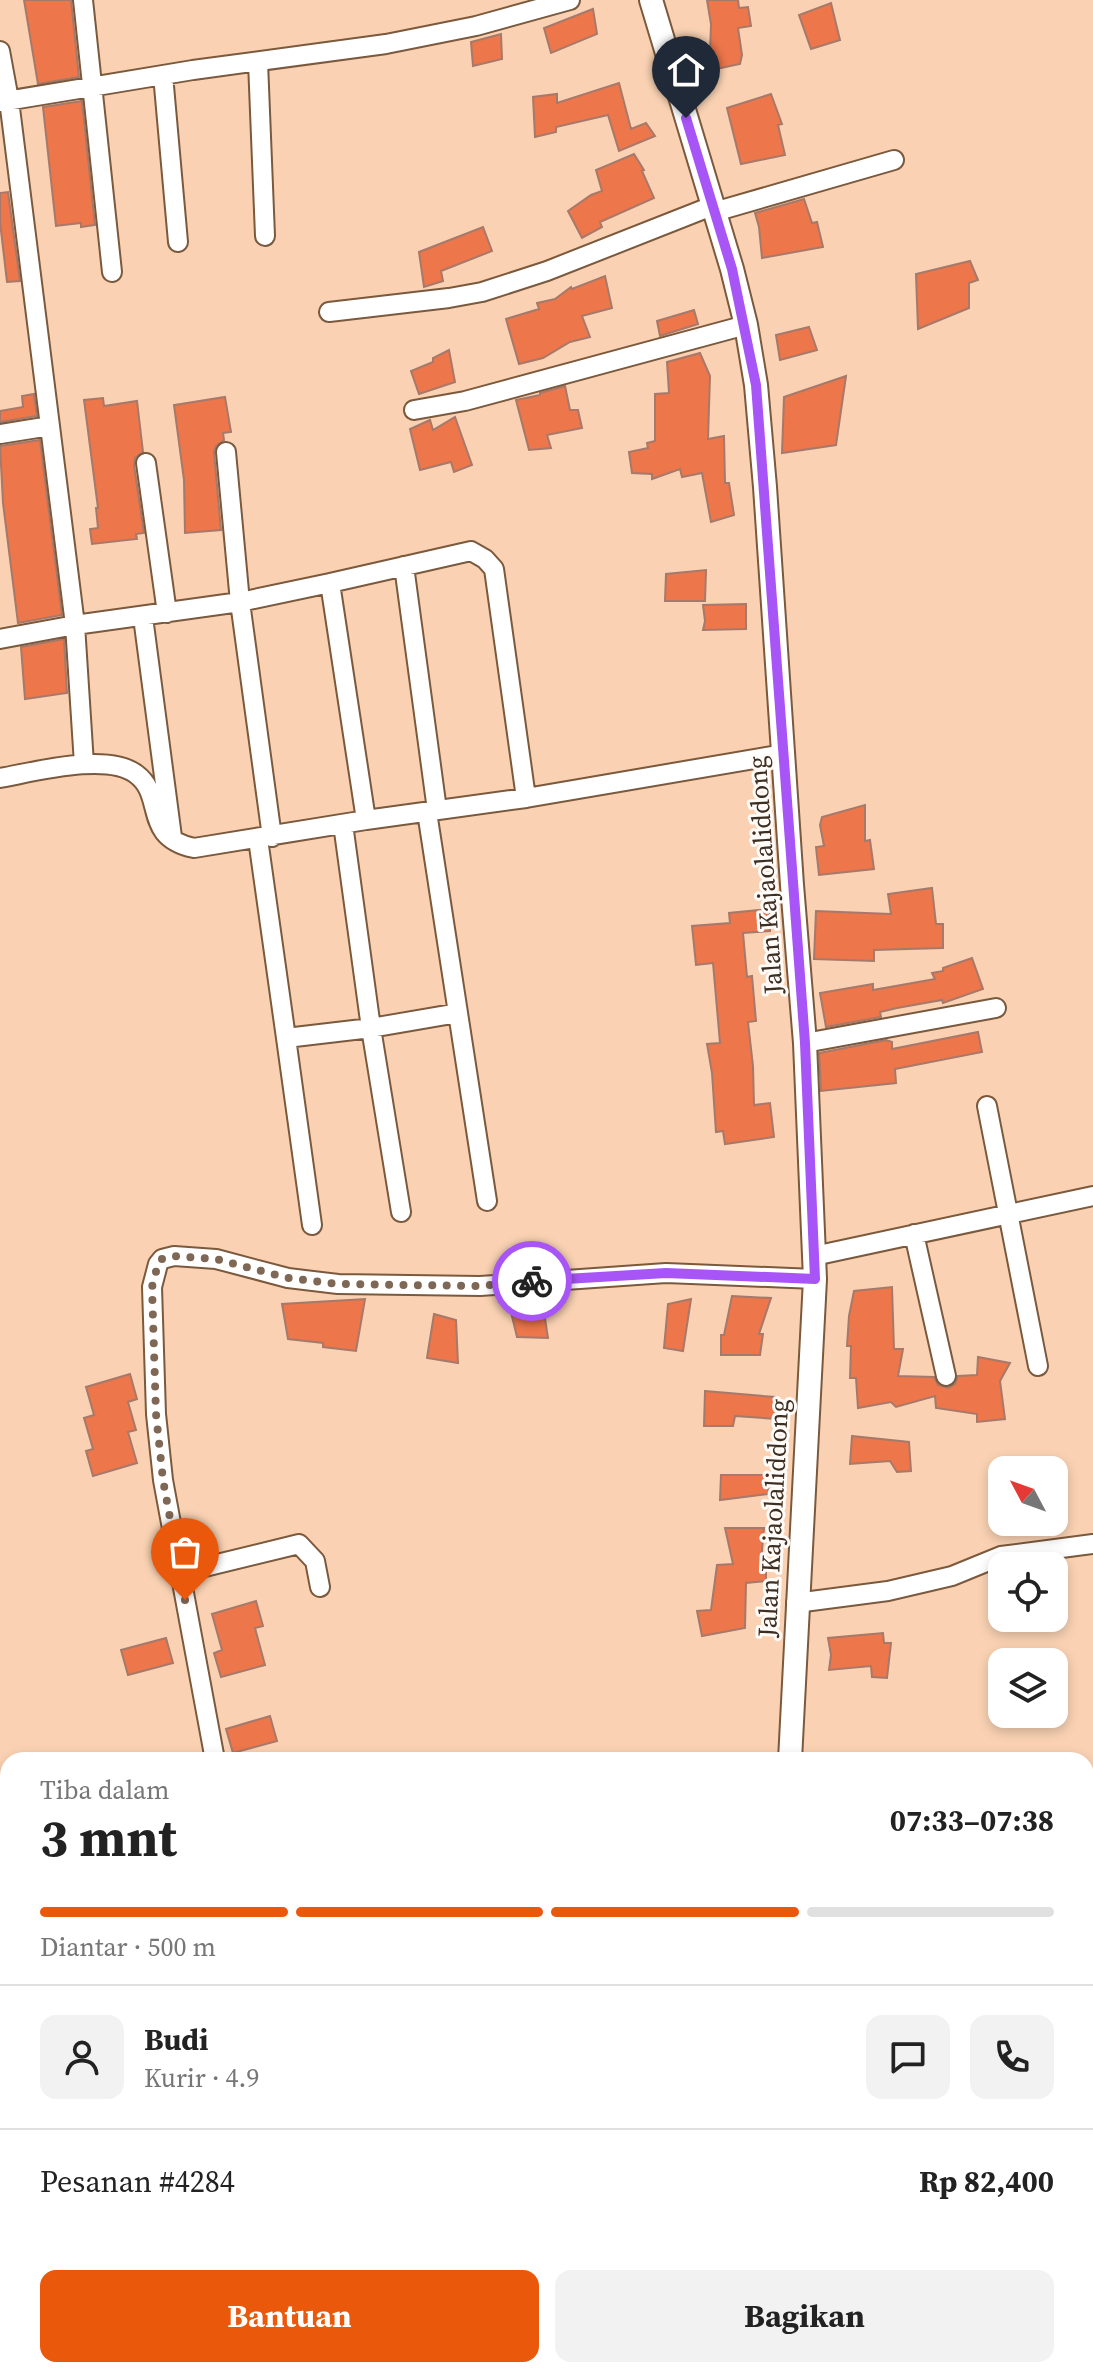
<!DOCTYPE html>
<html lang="id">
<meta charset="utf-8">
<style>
:root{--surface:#fff;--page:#f2f2f2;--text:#222;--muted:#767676;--line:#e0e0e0;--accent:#ea580c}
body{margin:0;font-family:"Source Serif 4",serif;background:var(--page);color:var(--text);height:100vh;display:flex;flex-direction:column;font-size:30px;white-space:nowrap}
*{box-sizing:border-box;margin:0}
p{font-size:26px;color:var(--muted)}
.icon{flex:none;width:44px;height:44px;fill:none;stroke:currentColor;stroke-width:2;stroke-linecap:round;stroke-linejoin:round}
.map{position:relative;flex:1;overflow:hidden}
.sheet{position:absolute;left:0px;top:1752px;width:1094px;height:626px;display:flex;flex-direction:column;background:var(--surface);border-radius:24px 24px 0 0;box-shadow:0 4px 12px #0003}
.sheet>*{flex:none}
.needle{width:52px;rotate:311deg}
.controls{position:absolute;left:988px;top:1456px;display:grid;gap:16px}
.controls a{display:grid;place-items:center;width:80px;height:80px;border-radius:16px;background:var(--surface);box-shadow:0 4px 12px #0003;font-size:40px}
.pin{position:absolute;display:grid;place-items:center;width:68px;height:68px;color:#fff;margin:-82px -34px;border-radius:50% 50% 50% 0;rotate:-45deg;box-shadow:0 0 8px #0007}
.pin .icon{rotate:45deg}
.courier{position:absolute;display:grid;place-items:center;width:80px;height:80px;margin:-40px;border:6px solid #a855f7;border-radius:50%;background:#fff;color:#222;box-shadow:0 2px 10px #0007}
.head em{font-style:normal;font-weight:700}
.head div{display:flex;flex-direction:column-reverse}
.head{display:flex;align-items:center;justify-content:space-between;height:136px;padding:0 40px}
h1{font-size:52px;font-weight:700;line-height:60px}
.bar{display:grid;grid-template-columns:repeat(4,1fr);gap:12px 8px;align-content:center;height:96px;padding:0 40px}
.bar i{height:10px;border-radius:6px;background:var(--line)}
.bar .selected{background:var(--accent)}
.bar p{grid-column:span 4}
.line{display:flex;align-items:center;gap:20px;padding:0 40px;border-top:2px solid var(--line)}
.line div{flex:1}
.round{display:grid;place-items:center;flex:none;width:84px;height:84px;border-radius:16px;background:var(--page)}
.cta{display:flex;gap:16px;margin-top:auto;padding:16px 40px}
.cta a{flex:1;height:92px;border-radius:16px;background:var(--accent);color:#fff;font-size:32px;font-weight:700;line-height:92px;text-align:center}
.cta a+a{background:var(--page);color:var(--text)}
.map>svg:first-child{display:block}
</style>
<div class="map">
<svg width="1093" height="2377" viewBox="0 0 1093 2377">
<rect width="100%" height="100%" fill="#fad2b3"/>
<path fill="#ed764b" stroke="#a6796a" stroke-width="2" d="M24,0h47l8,77 -41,7z
M707,0h31l1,8 9,-1 3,19 -13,2 4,27 -2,9 -24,5 -6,-17 1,-28z
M831,3l9,37 -29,9 -12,-34z
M593,9l4,25 -46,19 -7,-25z
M501,34l1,25 -29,7 -2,-24z
M619,83l12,46 15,-6 9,13 -36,15 -11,-36 -52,12v5l-21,5 -2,-40 24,-3v9z
M771,94l11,30 -4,1 7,30 -44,9 -14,-56z
M82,101l13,124 -14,2v-4l-25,3 -13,-119z
M634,154l10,16 -2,1 12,27 -54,24 2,5 -20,11 -14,-27 23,-16 11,-4 -6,-21z
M8,192l12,89 -13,1 -7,-60v-29z
M804,199l8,24 5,-1 6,25 -61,11 -3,-31 -4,-14z
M483,227l9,24 -51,20 2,10 -19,6 -5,-35z
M970,261l8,19 -9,3v25l-51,21 -2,-55z
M605,276l7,32 -30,8 8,21 -20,5 -27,16 -24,6 -13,-45 33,-10 -2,-6 18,-4 16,-12 1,2z
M694,310l4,14 -38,12 -3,-15z
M809,327l8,23 -37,10 -4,-25z
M449,350l6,32 -36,12 -8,-23 22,-9v-4z
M700,353l10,23 -2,63 16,-3 1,47h4l5,32 -23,7 -9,-49 -20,4 -2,-8 -28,10v-5l-20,-1 -3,-21 19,-4 -1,-5 8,-2v-47l14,-1 -2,-31z
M846,376l-10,69 -54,8 2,-56z
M565,386l5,24h8l4,18 -35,7 4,13 -22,2 -13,-50 24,-5v-2z
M34,394l3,22 -37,6v-11l23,-4 -1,-11z
M225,397l6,35 -8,1 1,7 -8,6 -2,6 7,78 -36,3 -1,-53 -10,-75z
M103,398l1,8 33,-5 6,51 -8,6 -1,7 10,68 -8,1 1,5 -45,5 -2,-15 8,-1 -2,-20h2l-14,-108z
M455,417l17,48 -18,7 -3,-10 -31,8 -10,-41 20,-9 3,10z
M40,440l22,175 -44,8 -15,-120 -3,-57z
M706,570l-1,31h-40l1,-27z
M746,604v25l-43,1 2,-9 -2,-16z
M64,639l3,54 -42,6 -4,-52z
M865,805v36l5,-1 4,29 -55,6 -3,-28 8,-1 -4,-21 2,-8z
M932,888l4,36h7v24l-69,2v11l-60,-2 2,-48 75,3 -3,-20z
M769,909l1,22 -27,2 4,44 5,-1 4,45 -8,1 5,44 1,39 16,-2 4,34 -49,7 -2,-13 -7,1 -4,-59 -5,-29 13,-1 -7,-80 -17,2 -4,-39 38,-3 -1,-10z
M972,958l11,31 -40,14 -1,-3 -45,8 -17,4 1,5 -55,10 -6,-34 53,-9v6l62,-11 -3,-6 11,-2v-3z
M978,1032l4,20 -87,17 1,14 -75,8 -2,-38 67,-13 6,2v7z
M892,1287l2,62h9l-5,27 36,1 4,8 10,3 7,-4 3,-8 19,-1 1,-18 32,6 -10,18 5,38 -28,3v-8l-41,-6 -1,-12 -39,11 -5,-5 -33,6 -2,-30h-6l1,-32h-4l2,-30 5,-25z
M732,1296l39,2 -12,36h4l-3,21h-39v-20h3z
M365,1299l-9,52 -33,-4v-4l-35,-4 -6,-35z
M542,1299l6,39 -31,-1 -7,-29z
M691,1299l-8,52 -19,-3 4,-44z
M434,1314l22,6 2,43 -31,-5z
M130,1374l7,25 -9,3 8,28 -8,2 9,31 -44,13 -7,-25 7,-2 -9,-31 10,-3 -8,-28z
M705,1391l70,6 1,22 -41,-3 -2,10h-29z
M852,1436l57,6 2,29 -14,1 -7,-11 -40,3z
M721,1475h46l2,19 -49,6z
M725,1528h39l-3,33 5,-1v21l-20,2 -1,45 -43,8 -5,-25 14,-1 6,-45 16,-1z
M256,1601l7,25 -8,2 10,37 -44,12 -7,-24 8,-3 -10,-36z
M883,1633l1,10h7l-4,35 -15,-1 -1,-11 -42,4 2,-15 -3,-17z
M166,1638l7,25 -45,12 -7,-25z
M270,1716l7,25 -44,12 -7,-24z"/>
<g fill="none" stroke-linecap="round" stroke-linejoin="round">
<g stroke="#7b593d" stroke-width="22">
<path id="minor" d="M83,0l29,272
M0,51l9,49 66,525 9,139
M258,62l7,174
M163,75l15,167
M0,102l193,-32 193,-26 90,-18 94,-26
M714,212l180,-52
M329,312l120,-14 33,-6 65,-21 165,-65
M414,410l51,-9 281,-76
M0,434l50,-8
M146,463l21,150
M404,566l33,244
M330,583l141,-32 14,8 9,10 32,229
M143,617l29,220
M0,639l75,-14 165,-23 -14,-150
M0,778c34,-6 107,-26 136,-4 30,22 5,63 58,74l172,-28 160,-22 258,-44
M427,812l60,389
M272,837l-32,-235 90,-19 36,237
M258,839l28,199 85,-10 -28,-204
M286,1038l26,187
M805,1043l191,-35
M987,1106l51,260
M401,1212l-30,-184 87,-15
M914,1234l32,142
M814,1256l279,-60
M180,1573l119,-29 16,17 5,26
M796,1603l92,-12 64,-15 49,-20 92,-12
M215,1760l-52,-280 -7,-66 -4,-127 6,-23 4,-5 12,-3 42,3 72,19 50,6 142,2 186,-13 149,6"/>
</g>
<g stroke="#7b593d" stroke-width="26">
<path id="tertiary" d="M651,0l81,269 14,56 10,60 9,102 27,398 13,158 10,236 -25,481
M1086,2076l7,-1
M0,2168h8
M752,2377l1,-7"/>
</g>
<use href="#minor" stroke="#fff" stroke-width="18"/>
<use href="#tertiary" stroke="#fff" stroke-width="22"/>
</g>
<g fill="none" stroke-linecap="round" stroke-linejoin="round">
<path stroke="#7f6755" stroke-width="8" stroke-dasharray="0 14.4" d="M185,1600l-22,-120 -7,-66 -4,-127 6,-23 4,-5 12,-3 42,3 72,19 50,6 142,2 52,-5"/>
<path stroke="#a855f7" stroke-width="10" d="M532,1281l134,-8 149,6 -10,-236 -49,-658 -24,-116 -46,-151"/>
</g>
<g text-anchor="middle" stroke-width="6" stroke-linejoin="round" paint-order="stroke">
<g font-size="26" fill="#3d2e22" stroke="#fffbf8">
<text transform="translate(765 875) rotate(-94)" y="9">Jalan Kajaolaliddong</text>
<text transform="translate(773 1518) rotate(-87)" y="9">Jalan Kajaolaliddong</text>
</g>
</g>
</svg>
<div class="controls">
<a><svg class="needle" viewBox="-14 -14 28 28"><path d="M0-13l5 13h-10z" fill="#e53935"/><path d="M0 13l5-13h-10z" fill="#767676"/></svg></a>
<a><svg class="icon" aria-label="locate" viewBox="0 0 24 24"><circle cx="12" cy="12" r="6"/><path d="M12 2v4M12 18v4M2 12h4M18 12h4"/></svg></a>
<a><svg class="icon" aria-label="layers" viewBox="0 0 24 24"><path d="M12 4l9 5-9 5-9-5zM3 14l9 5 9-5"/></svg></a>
</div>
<div class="pin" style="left:185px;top:1600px;background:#ea580c"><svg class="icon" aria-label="bag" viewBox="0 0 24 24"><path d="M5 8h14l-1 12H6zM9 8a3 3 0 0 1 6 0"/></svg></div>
<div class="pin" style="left:686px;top:118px;background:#1f2937"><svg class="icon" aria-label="home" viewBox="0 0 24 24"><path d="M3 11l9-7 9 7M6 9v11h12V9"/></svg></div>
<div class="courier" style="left:532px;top:1281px"><svg class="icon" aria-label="bike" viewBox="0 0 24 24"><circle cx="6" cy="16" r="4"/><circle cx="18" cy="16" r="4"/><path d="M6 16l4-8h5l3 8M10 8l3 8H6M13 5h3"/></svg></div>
<section class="sheet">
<div class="head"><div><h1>3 mnt</h1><p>Tiba dalam</p></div><em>07:33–07:38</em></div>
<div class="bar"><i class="selected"></i><i class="selected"></i><i class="selected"></i><i></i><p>Diantar · 500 m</p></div>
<div class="line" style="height:144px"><a class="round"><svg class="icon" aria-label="person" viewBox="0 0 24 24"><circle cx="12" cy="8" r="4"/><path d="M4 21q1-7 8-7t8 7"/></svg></a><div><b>Budi</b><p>Kurir · 4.9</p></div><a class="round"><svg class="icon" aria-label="chat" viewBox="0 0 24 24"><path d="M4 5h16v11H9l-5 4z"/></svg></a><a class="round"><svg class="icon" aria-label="phone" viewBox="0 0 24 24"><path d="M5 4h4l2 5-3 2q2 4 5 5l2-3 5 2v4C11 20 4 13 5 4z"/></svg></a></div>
<div class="line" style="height:104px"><div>Pesanan #4284</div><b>Rp 82,400</b></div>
<div class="cta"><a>Bantuan</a><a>Bagikan</a></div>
</section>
</div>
